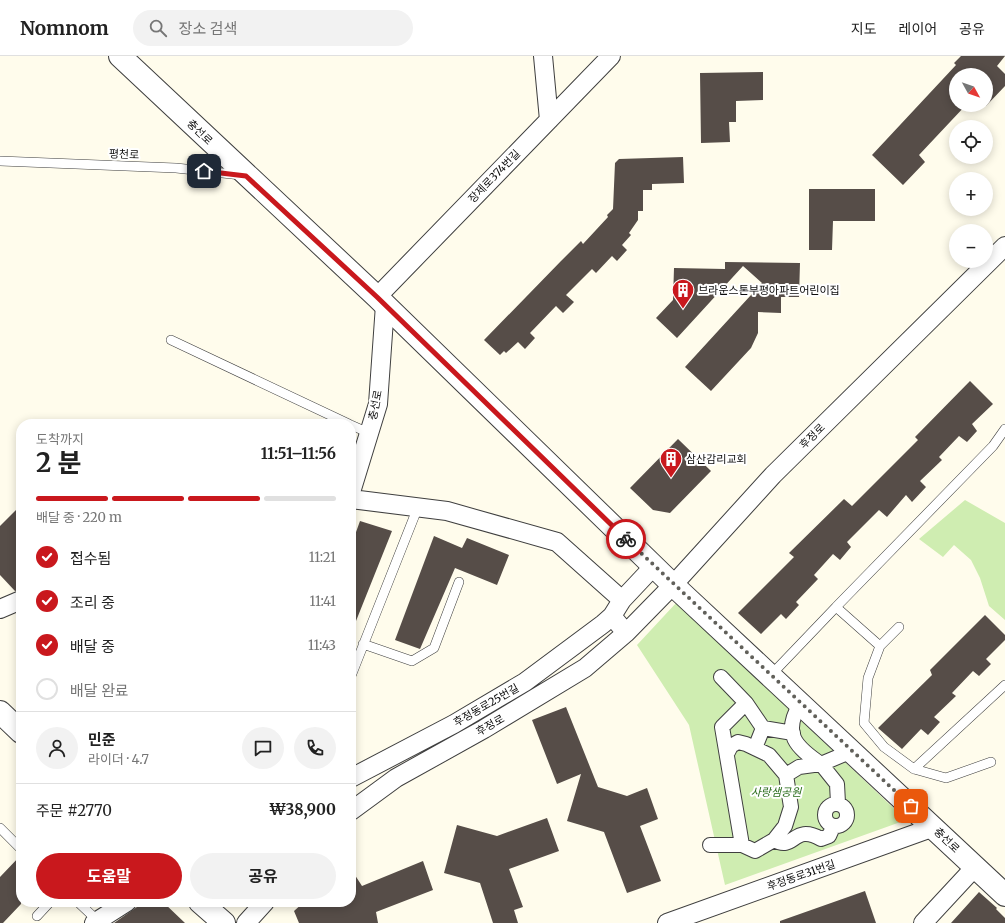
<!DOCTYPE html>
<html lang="ko">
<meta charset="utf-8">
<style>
:root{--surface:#fff;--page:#f2f2f2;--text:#222;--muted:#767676;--line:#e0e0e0;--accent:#c9181d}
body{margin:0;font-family:Merriweather,"Noto Sans KR",serif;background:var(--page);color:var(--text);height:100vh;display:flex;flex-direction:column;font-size:15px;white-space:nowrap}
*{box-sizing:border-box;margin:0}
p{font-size:13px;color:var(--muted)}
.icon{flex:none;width:22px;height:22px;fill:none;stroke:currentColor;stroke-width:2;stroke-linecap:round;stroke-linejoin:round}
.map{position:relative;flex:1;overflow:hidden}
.drawer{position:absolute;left:16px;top:363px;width:340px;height:488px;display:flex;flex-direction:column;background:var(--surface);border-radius:16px;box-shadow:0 2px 10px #0003}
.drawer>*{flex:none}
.needle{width:26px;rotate:130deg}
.fabs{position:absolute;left:949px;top:12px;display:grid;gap:8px}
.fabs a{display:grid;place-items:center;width:44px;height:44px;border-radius:50%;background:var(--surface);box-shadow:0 2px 10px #0003;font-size:20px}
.pin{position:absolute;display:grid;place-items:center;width:34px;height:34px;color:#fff;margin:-17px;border-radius:8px;box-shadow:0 2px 6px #0006}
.courier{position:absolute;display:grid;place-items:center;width:40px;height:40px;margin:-20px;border:3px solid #c9181d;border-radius:50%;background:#fff;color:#222;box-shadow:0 1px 5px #0007}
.headline em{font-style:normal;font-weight:700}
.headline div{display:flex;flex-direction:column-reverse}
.headline{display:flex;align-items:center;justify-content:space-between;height:68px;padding:0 20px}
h1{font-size:26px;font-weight:700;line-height:30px}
.bar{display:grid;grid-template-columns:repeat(4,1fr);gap:6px 4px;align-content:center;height:48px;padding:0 20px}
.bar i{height:5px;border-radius:3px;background:var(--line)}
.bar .selected{background:var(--accent)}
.bar p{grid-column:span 4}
.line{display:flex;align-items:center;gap:10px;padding:0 20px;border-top:1px solid var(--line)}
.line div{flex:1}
.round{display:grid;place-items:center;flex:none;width:42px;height:42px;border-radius:21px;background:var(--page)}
ol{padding:0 20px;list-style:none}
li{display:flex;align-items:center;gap:12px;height:44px}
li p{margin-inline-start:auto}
li .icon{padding:4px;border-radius:50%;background:var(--accent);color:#fff;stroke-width:4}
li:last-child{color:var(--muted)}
li i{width:22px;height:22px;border:2px solid var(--line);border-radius:50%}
.action{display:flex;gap:8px;margin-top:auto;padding:8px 20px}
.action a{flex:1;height:46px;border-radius:24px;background:var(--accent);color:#fff;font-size:16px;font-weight:700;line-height:46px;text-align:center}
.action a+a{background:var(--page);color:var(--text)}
header{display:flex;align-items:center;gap:24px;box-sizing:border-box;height:56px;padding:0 20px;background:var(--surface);border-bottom:1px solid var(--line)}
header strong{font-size:19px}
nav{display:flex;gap:22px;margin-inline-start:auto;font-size:14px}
.search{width:280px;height:36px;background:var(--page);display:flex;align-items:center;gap:10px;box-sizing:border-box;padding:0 14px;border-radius:22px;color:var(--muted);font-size:15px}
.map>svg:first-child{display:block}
</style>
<header>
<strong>Nomnom</strong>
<div class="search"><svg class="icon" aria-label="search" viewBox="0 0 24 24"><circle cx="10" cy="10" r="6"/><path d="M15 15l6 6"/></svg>장소 검색</div>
<nav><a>지도</a><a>레이어</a><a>공유</a></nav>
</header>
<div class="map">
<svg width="1005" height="867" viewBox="0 0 1005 867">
<rect width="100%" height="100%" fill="#fffcec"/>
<path fill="#cfedb1" d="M965,444l40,23v97l-16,-14 -9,-28 -9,-18 -17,-15 -11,12 -24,-18z
M677,546l229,218 -181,65 -36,-160 -52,-80z"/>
<path fill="#564d48" d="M961,0h44l-8,10 8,8v12l-19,20v-31h-30v30h10l-47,50 6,7 -22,23 -31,-30 84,-90 -2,-2z
M763,16v28l-27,1v21h-7l1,20 -29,1 -1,-70z
M683,101l1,26 -32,1v6h-9v21h-5v9l-9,13 2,2 -9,10 5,5 -10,11 -5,-5 -16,17 -4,-4 -26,26 8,7 -11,11 -7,-7 -26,27 5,5 -10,11 -7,-7 -12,11 -2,-2 -4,4 -16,-15 77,-79 20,-20 2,3 25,-27 -1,-2 6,-6 2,-46 4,-4z
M809,133h66v32h-42l-1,29h-23z
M725,206l75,1 -1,34h-18v16l-23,-1v21l-7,15 -40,43 -26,-24 77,-84 -19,-17 -66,72 -21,-20 17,-18 1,-32 51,1z
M970,325l23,23 -21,20 5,7 -10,11 -8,-6 -20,21 3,3 -22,21 6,6 -14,15 -6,-7 -19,22 -8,-7 -32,32 4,5 -11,13 -7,-6 -19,21 4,4 -22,23 3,3 -13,14 -5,-5 -20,20 -23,-21 56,-56 -5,-4 55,-54 8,7 66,-66 -3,-3z
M678,383l33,32 -41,42 -17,-3 -23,-22z
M21,449v85l-6,1 -15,-16v-49z
M360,465l32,10 -40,100 -1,-85z
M434,480l28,12 5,-10 42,17 -12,30 -42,-17 -35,81 -25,-9z
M985,559l20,20v5l-19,19 5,5 -12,12 -6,-5 -21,22 4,3 -22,21 6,5 -12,13 -7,-6 -19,20 -24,-21 54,-53 -2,-5z
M566,651l32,80 29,9 20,-8 11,31 -18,7 21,55 -34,12 -23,-61 -37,-11 14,-47 -24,10 -25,-64z
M547,762l12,33 -50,18 14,38 -9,3 4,13h-25l-13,-40 -36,-10 13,-48 40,11z
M21,799v49l-18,19h-3v-46z
M423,805l10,29 -57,22 2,11h-79l-5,-12 10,-9h47v-33l11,17z
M865,835l11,32h-96v-2z
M979,836l18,16 -1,1 9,9v5h-54z
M144,846h19l22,21h-71z"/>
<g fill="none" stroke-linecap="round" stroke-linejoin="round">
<g stroke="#3f3f3f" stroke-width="10">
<path id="service" d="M0,105l176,7 65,7
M171,284l178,84
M351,369l18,8
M836,551l157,-161 12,-17
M363,588l49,17 22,-13 25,-66
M880,590l19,-19
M351,620l67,-169
M770,620l66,-69 44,39 -12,32 -4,45 20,24 30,22 91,-84
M914,713l32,9 45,-16
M0,772l21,21
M78,846l20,19
M37,860l13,-14"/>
</g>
<g stroke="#3f3f3f" stroke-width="16">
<path id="pedestrian" d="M721,621l25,26 17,25
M800,648c-18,30 -4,43 21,60l31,-13
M755,692l8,-20 30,5
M786,719l13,-8 22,-3 16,20 1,19
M825 759a11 11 0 1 1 22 0a11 11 0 1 1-22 0Z
M774,784c21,12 19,-17 47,-1l8,-3 4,-9
M710,789h32l13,6 19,-11 11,-14 6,-19 -5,-32 -17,-20 -23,-11 -8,-2 -7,4 -3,6
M742,789l-20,-118 24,-24"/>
</g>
<g stroke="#3f3f3f" stroke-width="20">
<path id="minor" d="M543,0l6,64
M377,241l234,-241
M351,436l27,-88 7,-99
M351,443l96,12 110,31 65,58 -10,16 14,17
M622,544l32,-34
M0,553l21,-9
M351,722l103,-54 71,-42 78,-58 9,-8
M351,755l45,-33 88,-49 101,-61 41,-35 47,-48 100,-110 232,-229
M94,867l33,-21
M246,867l19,-21
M667,867l267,-96
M923,867l52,-56"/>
</g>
<g stroke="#3f3f3f" stroke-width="24">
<path id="tertiary" d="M120,0l257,241 296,288 332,310
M0,656l21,20
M200,846l24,21"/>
</g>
<use href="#service" stroke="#fff" stroke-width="9"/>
<use href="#pedestrian" stroke="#fff" stroke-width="14"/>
<use href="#minor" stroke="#fff" stroke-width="18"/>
<use href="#tertiary" stroke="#fff" stroke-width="22"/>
</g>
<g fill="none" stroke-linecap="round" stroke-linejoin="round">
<path stroke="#61605a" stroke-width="4" stroke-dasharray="0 7.2" d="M626,483l285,267"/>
<path stroke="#c9181d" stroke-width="5" d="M204,115l42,5 131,121 249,242"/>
</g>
<defs>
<g id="building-pin" transform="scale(1.15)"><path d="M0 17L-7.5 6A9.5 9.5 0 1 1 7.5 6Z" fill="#c9181d" stroke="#fff"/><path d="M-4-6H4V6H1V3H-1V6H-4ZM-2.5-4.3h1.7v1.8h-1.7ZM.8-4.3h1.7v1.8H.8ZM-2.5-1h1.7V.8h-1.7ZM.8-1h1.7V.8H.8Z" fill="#fff"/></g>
</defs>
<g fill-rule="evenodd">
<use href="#building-pin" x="683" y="234"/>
<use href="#building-pin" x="671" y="403"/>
</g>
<g text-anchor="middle" stroke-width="4" stroke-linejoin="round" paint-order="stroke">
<g font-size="11" fill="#0c0c0c" stroke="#fff">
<text transform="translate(200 76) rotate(44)" y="4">충선로</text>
<text transform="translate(124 98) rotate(2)" y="4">평천로</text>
<text transform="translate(494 120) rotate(-46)" y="4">장제로374번길</text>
<text transform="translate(375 349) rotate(-79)" y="4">충선로</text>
<text transform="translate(812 380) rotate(-45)" y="4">후정로</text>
<text transform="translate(486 649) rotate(-30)" y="4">후정동로25번길</text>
<text transform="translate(490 669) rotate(-30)" y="4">후정로</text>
<text transform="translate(947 784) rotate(44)" y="4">충선로</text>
<text transform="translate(801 819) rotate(-19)" y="4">후정동로31번길</text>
</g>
<g font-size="11" fill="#0c0c0c" stroke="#fff" text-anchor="start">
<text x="698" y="238">브라운스톤부평아파트어린이집</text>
<text x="686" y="407">삼산감리교회</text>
</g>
<g font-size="11" font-style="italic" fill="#266a17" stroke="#fff">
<text x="776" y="740">사랑샘공원</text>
</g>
</g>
</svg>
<div class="fabs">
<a><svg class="needle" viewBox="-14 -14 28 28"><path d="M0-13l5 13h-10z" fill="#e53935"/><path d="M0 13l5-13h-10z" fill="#767676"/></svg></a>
<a><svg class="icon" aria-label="locate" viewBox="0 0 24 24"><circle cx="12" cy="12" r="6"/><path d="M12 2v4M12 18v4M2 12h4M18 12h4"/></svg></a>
<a>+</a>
<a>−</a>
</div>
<div class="pin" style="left:911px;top:750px;background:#ea580c"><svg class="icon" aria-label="bag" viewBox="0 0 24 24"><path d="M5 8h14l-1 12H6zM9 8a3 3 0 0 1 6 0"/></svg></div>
<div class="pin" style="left:204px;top:115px;background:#1f2937"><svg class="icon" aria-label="home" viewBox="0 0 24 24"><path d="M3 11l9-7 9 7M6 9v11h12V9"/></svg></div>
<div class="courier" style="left:626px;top:483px"><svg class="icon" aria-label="bike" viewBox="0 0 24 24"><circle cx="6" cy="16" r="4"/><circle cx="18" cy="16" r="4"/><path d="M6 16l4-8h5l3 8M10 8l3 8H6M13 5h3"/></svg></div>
<section class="drawer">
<div class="headline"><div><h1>2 분</h1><p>도착까지</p></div><em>11:51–11:56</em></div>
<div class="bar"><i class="selected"></i><i class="selected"></i><i class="selected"></i><i></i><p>배달 중 · 220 m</p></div>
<ol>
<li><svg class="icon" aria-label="check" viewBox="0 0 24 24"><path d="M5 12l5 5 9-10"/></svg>접수됨<p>11:21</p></li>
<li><svg class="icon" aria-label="check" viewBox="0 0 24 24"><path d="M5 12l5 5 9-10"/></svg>조리 중<p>11:41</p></li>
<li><svg class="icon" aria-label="check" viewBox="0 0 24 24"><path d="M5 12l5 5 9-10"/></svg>배달 중<p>11:43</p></li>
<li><i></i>배달 완료</li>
</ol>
<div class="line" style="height:72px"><a class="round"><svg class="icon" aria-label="person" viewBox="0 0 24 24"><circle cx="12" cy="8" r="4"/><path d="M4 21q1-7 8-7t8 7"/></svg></a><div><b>민준</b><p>라이더 · 4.7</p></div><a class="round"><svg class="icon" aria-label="chat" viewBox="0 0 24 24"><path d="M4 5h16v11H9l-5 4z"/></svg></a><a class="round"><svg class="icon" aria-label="phone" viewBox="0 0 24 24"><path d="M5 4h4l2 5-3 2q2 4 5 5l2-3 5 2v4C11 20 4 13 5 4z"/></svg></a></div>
<div class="line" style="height:52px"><div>주문 #2770</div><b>₩38,900</b></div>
<div class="action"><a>도움말</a><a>공유</a></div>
</section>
</div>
